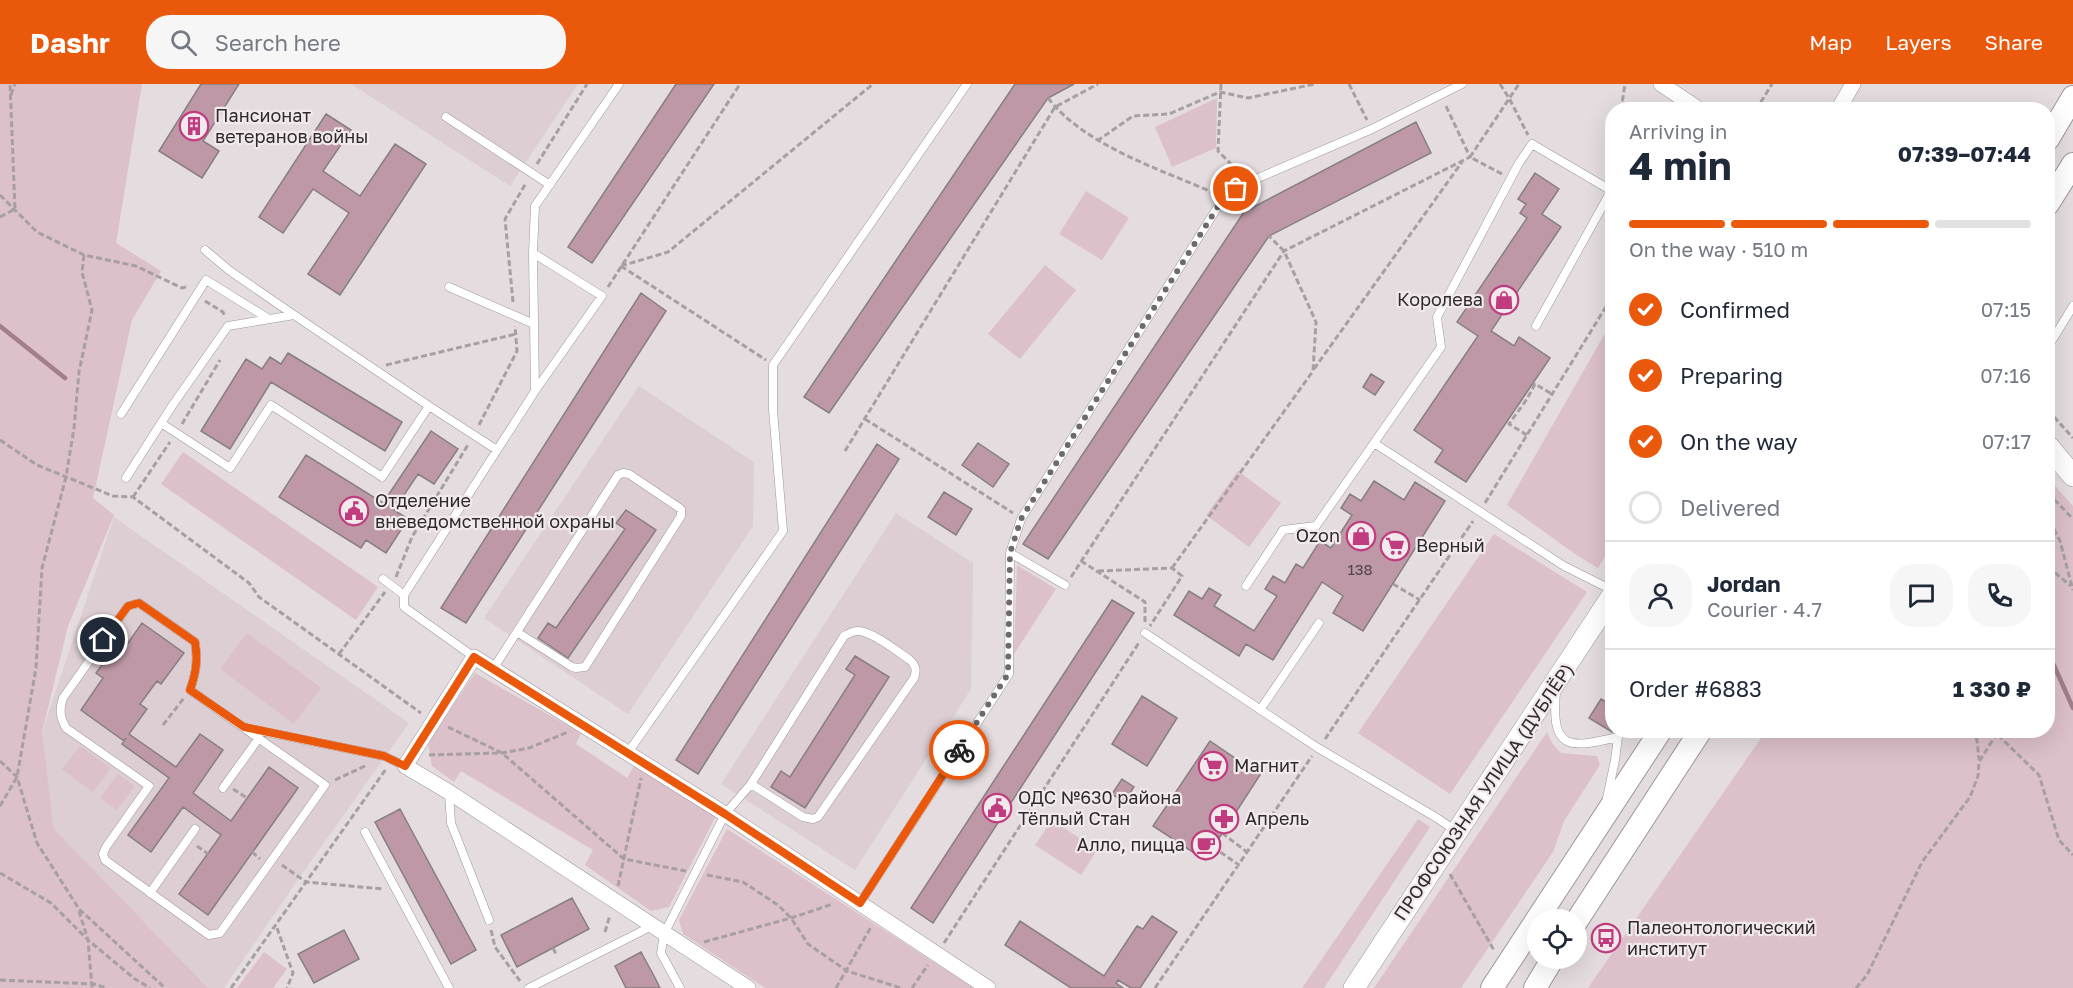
<!DOCTYPE html>
<meta charset="utf-8">
<style>
:root{--surface:#fff;--page:#f6f6f7;--text:#1f2937;--muted:#747a83;--line:#e0e1e3;--accent:#ea580c}
body{margin:0;font-family:"Golos Text",sans-serif;background:var(--page);color:var(--text);height:100vh;display:flex;flex-direction:column;font-size:22px;white-space:nowrap}
*{box-sizing:border-box;margin:0}
p{font-size:20px;color:var(--muted)}
.icon{flex:none;width:33px;height:33px;fill:none;stroke:currentColor;stroke-width:2;stroke-linecap:round;stroke-linejoin:round}
.map{position:relative;flex:1;overflow:hidden}
.panel{position:absolute;left:1605px;top:18px;width:450px;height:636px;display:flex;flex-direction:column;background:var(--surface);border-radius:24px;box-shadow:0 6px 24px #0002}
.panel>*{flex:none}
.tools{position:absolute;left:1527px;top:825px;display:grid;gap:12px}
.tools a{display:grid;place-items:center;width:60px;height:60px;border-radius:50%;background:var(--surface);box-shadow:0 6px 24px #0002;font-size:30px}
.pin{position:absolute;display:grid;place-items:center;width:51px;height:51px;color:#fff;margin:-26px;border:3px solid #fff;border-radius:50%;box-shadow:0 2px 6px #0007}
.courier{position:absolute;display:grid;place-items:center;width:60px;height:60px;margin:-30px;border:4px solid #ea580c;border-radius:50%;background:#fff;color:#222;box-shadow:0 2px 8px #0007}
.headline em{font-style:normal;font-weight:700}
.headline div{display:flex;flex-direction:column-reverse}
.headline{display:flex;align-items:center;justify-content:space-between;height:102px;padding:0 24px}
h1{font-size:39px;font-weight:700;line-height:45px}
.bar{display:grid;grid-template-columns:repeat(4,1fr);gap:9px 6px;align-content:center;height:72px;padding:0 24px}
.bar i{height:8px;border-radius:4px;background:var(--line)}
.bar .current{background:var(--accent)}
.bar p{grid-column:span 4}
.line{display:flex;align-items:center;gap:15px;padding:0 24px;border-top:2px solid var(--line)}
.line div{flex:1}
.round{display:grid;place-items:center;flex:none;width:63px;height:63px;border-radius:24px;background:var(--page)}
ol{padding:0 24px;list-style:none}
li{display:flex;align-items:center;gap:18px;height:66px}
li p{margin-inline-start:auto}
li .icon{padding:6px;border-radius:50%;background:var(--accent);color:#fff;stroke-width:4}
li:last-child{color:var(--muted)}
li i{width:33px;height:33px;border:3px solid var(--line);border-radius:50%}
header{display:flex;align-items:center;gap:36px;box-sizing:border-box;height:84px;padding:0 30px;background:var(--accent);color:#fff}
header strong{font-size:28px}
nav{display:flex;gap:33px;margin-inline-start:auto;font-size:21px}
.search{width:420px;height:54px;background:var(--page);display:flex;align-items:center;gap:15px;box-sizing:border-box;padding:0 21px;border-radius:24px;color:var(--muted);font-size:22px}
.map>svg:first-child{display:block}
</style>
<header>
<strong>Dashr</strong>
<div class="search"><svg class="icon" aria-label="search" viewBox="0 0 24 24"><circle cx="10" cy="10" r="6"/><path d="M15 15l6 6"/></svg>Search here</div>
<nav><a>Map</a><a>Layers</a><a>Share</a></nav>
</header>
<div class="map">
<svg width="2073" height="904" viewBox="0 0 2073 904">
<rect width="100%" height="100%" fill="#e4dcdf"/>
<path fill="#ddced3" d="M351,0h227l-68,102z
M639,302l115,76 -1,64 -125,188 -144,-96z
M896,429l77,50 -2,126 -116,181 -134,-86z
M114,433l295,206 -110,155 -75,110h-16l-154,-159 -12,-97z"/>
<path fill="#dcc0ca" d="M0,0h142l-26,159 45,28 -29,49 -39,178 21,17 -46,111 -26,106 12,97 154,159h-208z
M1217,14l-1,50 -44,19 -17,-40z
M1086,107l43,27 -27,42 -43,-26z
M1045,181l31,25 -56,69 -32,-25z
M1612,237v224l-14,23 -23,-14 -68,-49z
M183,368l195,135 -22,33 -195,-136z
M1238,387l43,32 -32,44 -43,-32z
M2048,394l25,28v482h-485l178,-257 282,-1z
M1494,450l93,58 -137,202 -92,-61z
M1017,481l39,24 -42,65z
M247,549l74,55 -27,36 -74,-55z
M475,589l106,60 -5,11 51,34 7,-12 82,50 -47,91 -18,4 -66,-46 8,-15 -132,-79 -7,11 -22,-16 -4,-23z
M1547,648l5,11 9,10 36,3 3,9 -36,56 -11,31 -92,136h-87z
M80,662l31,22 -18,24 -31,-23z
M118,690l17,12 -18,24 -17,-12z
M1418,735l12,8 -106,161h-22z
M1052,736l45,30 -16,25 -46,-30z
M727,745l247,159h-209l-82,-54 -4,-14z
M264,868l23,17 -14,19h-36z"/>
<g fill="none" stroke-linecap="round" stroke-linejoin="round">
<path stroke="#a27e8c" stroke-width="4.5" d="M0,242l65,52
M2048,568l25,56"/>
</g>
<path fill="#be98a7" stroke="#867f81" stroke-width="1.5" d="M201,0h38l-36,57 16,10 -17,27 -43,-27z
M676,0h38l-122,179 -24,-16z
M1015,0h59l-26,14 -219,315 -25,-16z
M326,30l25,16 -28,41 37,25 35,-52 31,20 -86,131 -32,-21 41,-61 -36,-24 -30,44 -24,-16z
M1416,38l15,31 -162,83 -221,323 -25,-15 221,-332z
M1535,89l24,16 -17,25 19,13 -70,104 23,15 5,-9 31,21 -84,124 -31,-20 8,-12 -29,-20 64,-94 -21,-14 70,-104 -7,-5 6,-9 -8,-5z
M641,209l25,18 -200,312 -25,-15z
M288,269l114,69 -17,29 -114,-69 -41,67 -29,-18 45,-72 16,10 8,-12 11,7z
M1371,290l13,8 -9,13 -12,-8z
M431,347l27,18 -24,35 -16,-10 -24,36 14,9 -22,34 -20,-13 -5,8 -82,-51 27,-42 77,48z
M978,359l31,21 -16,23 -31,-22z
M877,360l22,15 -201,315 -22,-14z
M1374,397l30,19 11,-18 30,19 -82,130 -30,-18 10,-17 -21,-14 -49,78 -27,-16 -7,12 -65,-41 15,-24 13,8 7,-11 12,7 -7,11 40,25 23,-35 -12,-7 8,-13 12,7 11,-19 7,4 17,-27 11,7 21,-33 -11,-7 9,-14 11,7z
M944,408l28,17 -16,26 -28,-18z
M626,426l30,20 -88,128 -30,-20 10,-15 8,5 69,-99 -9,-6z
M1112,516l22,13 -201,310 -22,-15z
M142,539l42,30 -23,31 -4,-3 -17,23 7,5 -18,25 47,33 24,-33 23,16 -30,43 38,28 38,-54 29,21 -90,127 -29,-21 42,-59 -38,-28 -32,45 -23,-17 41,-57 -47,-34 4,-6 -2,3 -43,-31 22,-32 -7,-5 16,-22 7,5z
M855,572l34,21 -84,131 -34,-21 10,-16 9,6 65,-102 -9,-6z
M1142,612l35,22 -30,48 -35,-22z
M1601,615l11,7v26l-23,-14z
M1210,657l50,34 -55,85 -52,-34z
M1122,695l12,8 -10,15 -12,-8z
M400,725l76,141 -25,14 -76,-142z
M572,814l17,31 -72,38 -16,-32z
M1152,832l25,16 -37,56h-9l-13,-8 -2,3 7,5h-52l-66,-43 15,-24 84,55 33,-50 6,3z
M344,846l15,29 -45,24 -16,-29z
M641,868l13,24 6,12h-34l-11,-22z"/>
<g fill="none" stroke-linecap="round" stroke-linejoin="round">
<g stroke="#9e9699" stroke-width="9">
<path id="lane" d="M446,33l104,68
M205,166l25,21 64,44
M533,169l69,43 -67,95
M449,203l85,37
M1536,242l75,-135
M2048,263l25,-41
M121,330l85,-134 63,39
M161,339l69,45 41,-63 111,72 47,-71
M1374,359l67,-96 -4,-30 82,-154 13,-19 80,47
M126,394l46,-72 56,-80 66,-11 135,91 68,44
M1010,469l55,32
M383,495l21,16
M1246,502l37,-56 33,-4 58,-83 190,123 48,24
M139,519l56,39c3,18 1,31 -5,48l135,95 -105,148 -11,2 -104,-75 -2,-6 3,-7 43,-61 -83,-58c-6,-11 -7,-18 -3,-30l65,-92z
M1145,549l173,115 119,70 19,13
M474,573l-70,-50v-12l131,-204 -2,-138 2,-47 84,-122
M493,585l125,-194 5,-2 6,1 52,35v7l-96,151 -9,1 -4,-1 -55,-35
M1556,608c-5,58 12,57 62,45
M1260,626l59,-87
M246,644l138,28 21,10
M627,670l156,-223 -10,-121v-45l194,-281
M223,704l36,-50
M449,709l2,30 38,97
M1607,714l8,-38 3,-23 5,-7
M365,748l84,156
M150,809l45,-64
M860,819l149,-229 1,-121 11,-34 203,-322 25,-15 123,-53 90,-45
M529,904l123,-62
M680,904l-19,-35 3,-19 61,-120 26,-30 93,-148c5,-3 9,-5 14,-5 14,0 40,21 52,29 6,6 7,10 4,18l-96,139 -5,2 -10,-2 -52,-33"/>
</g>
<g stroke="#9e9699" stroke-width="16">
<path id="street" d="M1661,0l39,26
M1838,26l15,-26
M748,904l-299,-196 -44,-26 69,-109 251,157 263,174"/>
</g>
<g stroke="#9e9699" stroke-width="22">
<path id="secondary" d="M2048,362l25,30
M1354,904l258,-392"/>
</g>
<g stroke="#9e9699" stroke-width="24">
<path id="primary" d="M2048,55l25,-42
M2048,120l25,-40
M1576,838l125,-192
M1492,904l169,-258
M1535,904l18,-30"/>
</g>
<path stroke="#a6a0a2" stroke-width="3" stroke-dasharray="6 3" stroke-linecap="butt" d="M1221,0l-3,67 23,23
M1349,0l18,36
M1500,0l9,14 19,37
M11,11l4,-11
M1048,14c37,48 112,71 166,95
M1621,26l4,-26
M1756,26l16,-26
M1097,57l36,-25 36,-2 51,-22 28,6 67,-14
M537,80l50,-80
M1502,90l-32,-17 49,-73
M1611,91l1,-10
M0,111l37,37 47,23 52,11 46,22 7,-2
M1233,120l11,8
M0,133l15,-8 -5,-125
M621,182l47,-14 205,-168
M621,182l145,94
M608,203l132,-203
M205,217l18,11 2,5
M513,218l-8,-83 21,-36
M386,281l130,-31
M1314,285l148,-207
M2048,326l25,28
M865,335l148,94
M182,340l38,-64
M479,341l38,-74 -2,-25
M1527,351l-18,-11 18,-25 8,-15 17,10
M0,356l37,25 76,31 20,1 116,86 10,14 162,116
M845,367l210,-344 43,-23
M2048,409l25,26
M133,413l37,-55
M1485,419l127,-206
M2048,421l2,16 -2,3
M2050,437l10,20 13,49
M1081,477l64,41v20
M2048,483l23,19
M1172,484l141,-197 3,-49 -32,-71 -15,-15
M1098,487l74,-3 10,8 -32,50
M396,493l16,-40 57,-94
M1071,493l213,-326 186,-94 -25,-53
M1393,500l27,16
M339,570l46,-62
M163,641l21,-27
M448,643l54,26 122,106 62,12
M1971,646l6,10 2,20
M1998,651l41,40 20,65 14,15
M1325,655l148,-218
M429,671l73,-2 27,-5 39,-16
M0,677l17,16 20,66 42,66 86,79
M335,696l32,-15
M233,705l14,9
M0,722l17,-29 19,-109 6,-100 24,-91 8,-49 5,-56 13,-62 -10,-38 2,-17
M1222,749l25,19
M197,762l11,8
M1213,763l26,18
M252,768l8,7
M282,781l24,17 77,7
M0,789l51,30 37,37 47,39 15,9
M1450,790l45,78
M707,791l36,7 35,23 13,13 17,26 39,27 54,17
M618,802l23,-108
M79,827l9,29 4,48
M277,844l16,45 -6,15
M491,846l4,17 25,34
M605,848l5,-17
M704,858l87,-24 42,-14
M944,859l196,-302
M553,864l4,8
M0,896l93,4 14,4
M231,904l155,-219
M836,904l35,-61
M912,904l16,-23
M1155,904l157,-232
M1856,904l11,-13 55,-113 48,-65 8,-21 1,-14 20,-32"/>
<use href="#lane" stroke="#fff" stroke-width="8"/>
<use href="#street" stroke="#fff" stroke-width="15"/>
<use href="#secondary" stroke="#fff" stroke-width="21"/>
<use href="#primary" stroke="#fff" stroke-width="22"/>
</g>
<g fill="none" stroke-linecap="round" stroke-linejoin="round">
<path stroke="#6e696b" stroke-width="6" stroke-dasharray="0 10.8" d="M959,666l49,-76 2,-121 11,-34 203,-322 12,-8"/>
<path stroke="#ea580c" stroke-width="8" d="M103,556l25,-34 11,-3 56,39c3,18 1,31 -5,48l54,37 140,29 21,10 69,-109 251,157 135,89 99,-153"/>
</g>
<defs>
<g id="building-ring" transform="scale(1.5)"><circle r="9.5" fill="#f1e9ec" stroke="#c13c7e" stroke-width="1.5"/><path d="M-4-6H4V6H1V3H-1V6H-4ZM-2.5-4.3h1.7v1.8h-1.7ZM.8-4.3h1.7v1.8H.8ZM-2.5-1h1.7V.8h-1.7ZM.8-1h1.7V.8H.8Z" fill="#c13c7e"/></g>
<g id="shop-ring" transform="scale(1.5)"><circle r="9.5" fill="#f1e9ec" stroke="#c13c7e" stroke-width="1.5"/><path d="M-5-2.5h2.3a2.7 3.5 0 0 1 5.4 0H5L5.5 6h-11ZM-1.5-2.5h3a1.5 2.3 0 0 0-3 0Z" fill="#c13c7e"/></g>
<g id="civic-ring" transform="scale(1.5)"><circle r="9.5" fill="#f1e9ec" stroke="#c13c7e" stroke-width="1.5"/><path d="M-.6-6.5H3V-4.5H.6V-3L4-1V1h2V6H-6V1h2V-1L-.6-3ZM-1.2 2.5V6h2.4V2.5Z" fill="#c13c7e"/></g>
<g id="supermarket-ring" transform="scale(1.5)"><circle r="9.5" fill="#f1e9ec" stroke="#c13c7e" stroke-width="1.5"/><path d="M-6-5.5h2.5l.6 2H6L4.5 2H-2.5L-4.4-4H-6ZM-1.5 3.2a1.3 1.3 0 1 0 .1 0ZM3 3.2a1.3 1.3 0 1 0 .1 0Z" fill="#c13c7e"/></g>
<g id="pharmacy-ring" transform="scale(1.5)"><circle r="9.5" fill="#f1e9ec" stroke="#c13c7e" stroke-width="1.5"/><path d="M-2-6h4v4h4v4h-4v4h-4v-4h-4v-4h4Z" fill="#c13c7e"/></g>
<g id="cafe-ring" transform="scale(1.5)"><circle r="9.5" fill="#f1e9ec" stroke="#c13c7e" stroke-width="1.5"/><path d="M-5.5-4.5H6V0H3Q3 3.5 0 3.5H-2.5Q-5.5 3.5-5.5 0ZM3-3.2v2h1.7v-2ZM-6 4.5H4V6H-6Z" fill="#c13c7e"/></g>
<g id="bus-ring" transform="scale(1.5)"><circle r="9.5" fill="#f1e9ec" stroke="#c13c7e" stroke-width="1.5"/><path d="M-5-6H5V4H4V6H2V4H-2V6H-4V4H-5ZM-3.5-4V0h7V-4ZM-3.5 1.2v1.5H-2V1.2ZM2 1.2v1.5H3.5V1.2Z" fill="#c13c7e"/></g>
</defs>
<g fill-rule="evenodd">
<use href="#building-ring" x="194" y="42"/>
<use href="#shop-ring" x="1504" y="216"/>
<use href="#civic-ring" x="354" y="427"/>
<use href="#shop-ring" x="1361" y="452"/>
<use href="#supermarket-ring" x="1395" y="462"/>
<use href="#supermarket-ring" x="1213" y="682"/>
<use href="#civic-ring" x="997" y="724"/>
<use href="#pharmacy-ring" x="1224" y="735"/>
<use href="#cafe-ring" x="1206" y="761"/>
<use href="#bus-ring" x="1606" y="854"/>
</g>
<g text-anchor="middle" stroke-width="4.5" stroke-linejoin="round" paint-order="stroke">
<g font-size="15" fill="#53464c">
<text x="1360" y="491">138</text>
</g>
<g font-size="18" fill="#2f2b2d" stroke="#f1e9ec" text-anchor="start">
<text x="215" y="38">Пансионат<tspan x="215" dy="21">ветеранов войны</tspan></text>
<text x="1483" y="222" text-anchor="end">Королева</text>
<text x="375" y="423">Отделение<tspan x="375" dy="21">вневедомственной охраны</tspan></text>
<text x="1340" y="458" text-anchor="end">Ozon</text>
<text x="1416" y="468">Верный</text>
<text x="1234" y="688">Магнит</text>
<text x="1018" y="720">ОДС №630 района<tspan x="1018" dy="21">Тёплый Стан</tspan></text>
<text x="1245" y="741">Апрель</text>
<text x="1185" y="767" text-anchor="end">Алло, пицца</text>
<text x="1627" y="850">Палеонтологический<tspan x="1627" dy="21">институт</tspan></text>
</g>
<g font-size="18" fill="#2f2b2d" stroke="#f1e9ec">
<text transform="translate(1484 708) rotate(-56)" y="6">ПРОФСОЮЗНАЯ УЛИЦА (ДУБЛЁР)</text>
</g>
</g>
</svg>
<div class="tools">
<a><svg class="icon" aria-label="locate" viewBox="0 0 24 24"><circle cx="12" cy="12" r="6"/><path d="M12 2v4M12 18v4M2 12h4M18 12h4"/></svg></a>
</div>
<div class="pin" style="left:1236px;top:105px;background:#ea580c"><svg class="icon" aria-label="bag" viewBox="0 0 24 24"><path d="M5 8h14l-1 12H6zM9 8a3 3 0 0 1 6 0"/></svg></div>
<div class="pin" style="left:103px;top:556px;background:#1f2937"><svg class="icon" aria-label="home" viewBox="0 0 24 24"><path d="M3 11l9-7 9 7M6 9v11h12V9"/></svg></div>
<div class="courier" style="left:959px;top:666px"><svg class="icon" aria-label="bike" viewBox="0 0 24 24"><circle cx="6" cy="16" r="4"/><circle cx="18" cy="16" r="4"/><path d="M6 16l4-8h5l3 8M10 8l3 8H6M13 5h3"/></svg></div>
<section class="panel">
<div class="headline"><div><h1>4 min</h1><p>Arriving in</p></div><em>07:39–07:44</em></div>
<div class="bar"><i class="current"></i><i class="current"></i><i class="current"></i><i></i><p>On the way · 510 m</p></div>
<ol>
<li><svg class="icon" aria-label="check" viewBox="0 0 24 24"><path d="M5 12l5 5 9-10"/></svg>Confirmed<p>07:15</p></li>
<li><svg class="icon" aria-label="check" viewBox="0 0 24 24"><path d="M5 12l5 5 9-10"/></svg>Preparing<p>07:16</p></li>
<li><svg class="icon" aria-label="check" viewBox="0 0 24 24"><path d="M5 12l5 5 9-10"/></svg>On the way<p>07:17</p></li>
<li><i></i>Delivered</li>
</ol>
<div class="line" style="height:108px"><a class="round"><svg class="icon" aria-label="person" viewBox="0 0 24 24"><circle cx="12" cy="8" r="4"/><path d="M4 21q1-7 8-7t8 7"/></svg></a><div><b>Jordan</b><p>Courier · 4.7</p></div><a class="round"><svg class="icon" aria-label="chat" viewBox="0 0 24 24"><path d="M4 5h16v11H9l-5 4z"/></svg></a><a class="round"><svg class="icon" aria-label="phone" viewBox="0 0 24 24"><path d="M5 4h4l2 5-3 2q2 4 5 5l2-3 5 2v4C11 20 4 13 5 4z"/></svg></a></div>
<div class="line" style="height:78px"><div>Order #6883</div><b>1 330 ₽</b></div>
</section>
</div>
